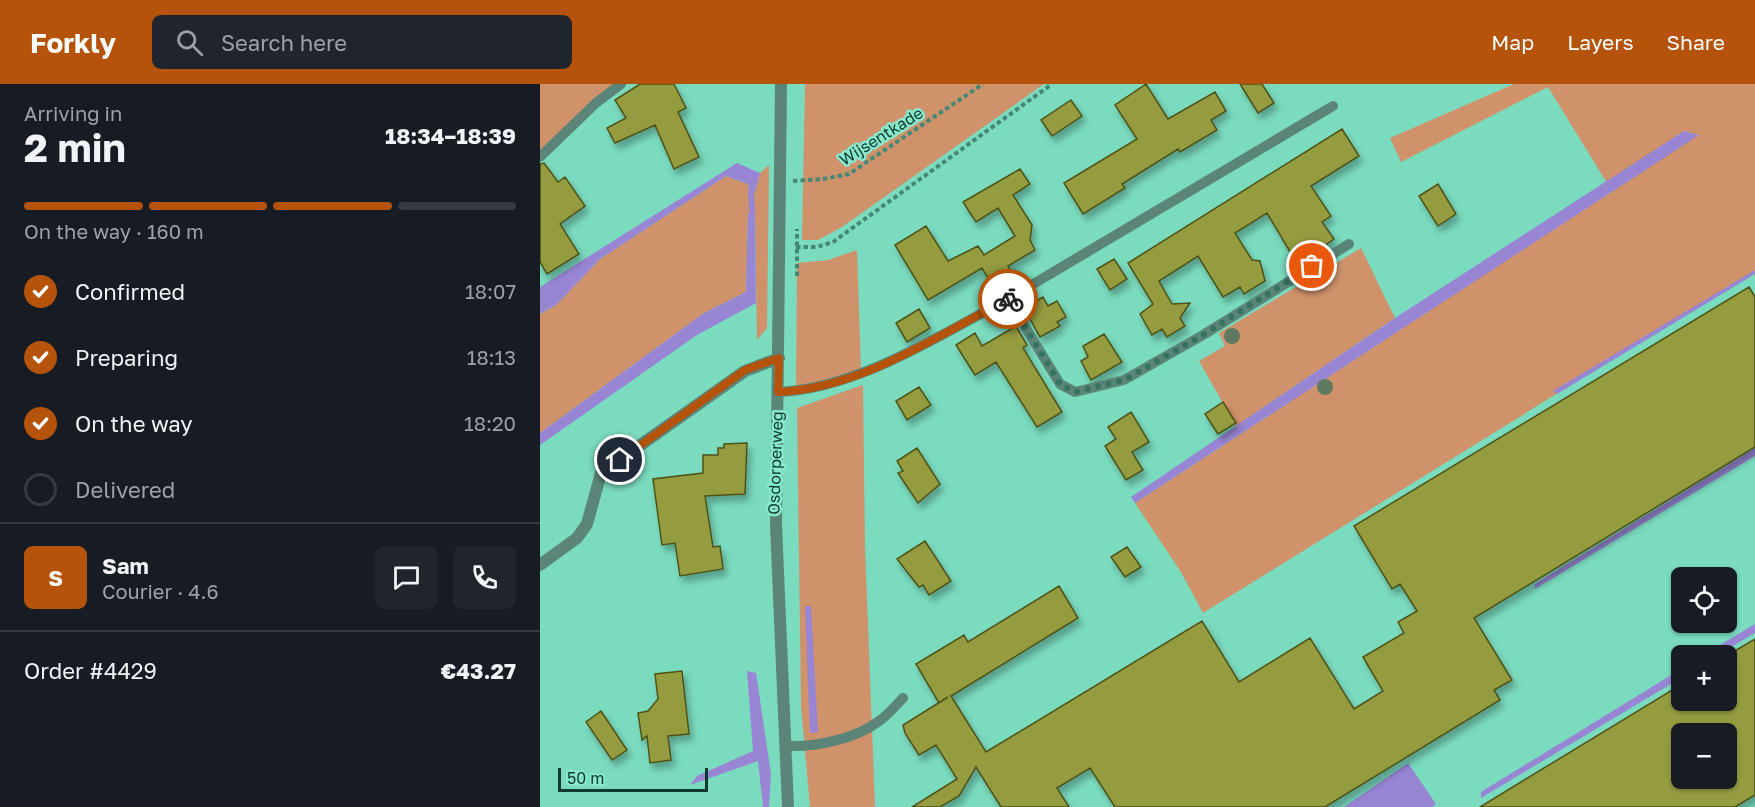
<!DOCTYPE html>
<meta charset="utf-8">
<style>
:root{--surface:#171b24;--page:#20242c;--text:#f1f3f6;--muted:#9ea1a6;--line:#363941;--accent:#b45309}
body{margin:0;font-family:"Golos Text",sans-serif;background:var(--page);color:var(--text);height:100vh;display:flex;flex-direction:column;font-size:22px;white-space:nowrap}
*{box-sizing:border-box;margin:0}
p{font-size:20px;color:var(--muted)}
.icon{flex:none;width:33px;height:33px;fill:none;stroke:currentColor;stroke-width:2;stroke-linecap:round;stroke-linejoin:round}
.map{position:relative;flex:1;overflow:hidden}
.drawer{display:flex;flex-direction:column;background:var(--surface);width:540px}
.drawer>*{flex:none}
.fabs{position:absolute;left:1131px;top:483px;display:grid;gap:12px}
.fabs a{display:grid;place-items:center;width:66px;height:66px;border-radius:9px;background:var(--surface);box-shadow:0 2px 4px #0004;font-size:30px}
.scale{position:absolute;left:18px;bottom:15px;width:150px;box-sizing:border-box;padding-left:6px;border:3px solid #103a2f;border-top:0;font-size:16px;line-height:21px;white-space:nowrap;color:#103a2f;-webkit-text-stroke:4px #87e8cc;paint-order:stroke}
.pin{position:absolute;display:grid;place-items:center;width:51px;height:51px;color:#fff;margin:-26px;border:3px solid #fff;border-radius:50%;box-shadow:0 2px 6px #0007}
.courier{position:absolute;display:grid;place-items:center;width:60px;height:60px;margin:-30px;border:4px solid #b45309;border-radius:50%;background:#fff;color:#222;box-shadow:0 2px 8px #0007}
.summary em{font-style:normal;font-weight:700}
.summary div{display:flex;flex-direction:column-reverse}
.summary{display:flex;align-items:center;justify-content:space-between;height:102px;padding:0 24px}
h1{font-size:39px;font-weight:700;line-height:45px}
.bar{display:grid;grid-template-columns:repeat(4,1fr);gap:9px 6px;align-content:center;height:72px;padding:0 24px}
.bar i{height:8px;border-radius:4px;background:var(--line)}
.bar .selected{background:var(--accent)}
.bar p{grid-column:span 4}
.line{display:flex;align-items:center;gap:15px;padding:0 24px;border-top:2px solid var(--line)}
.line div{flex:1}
.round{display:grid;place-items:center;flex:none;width:63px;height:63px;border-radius:9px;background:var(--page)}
ol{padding:0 24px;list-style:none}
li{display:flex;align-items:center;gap:18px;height:66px}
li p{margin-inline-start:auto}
li .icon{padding:6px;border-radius:50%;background:var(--accent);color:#fff;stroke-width:4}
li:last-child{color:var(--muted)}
li i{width:33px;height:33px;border:3px solid var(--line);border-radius:50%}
header{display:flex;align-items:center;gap:36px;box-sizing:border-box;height:84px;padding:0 30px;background:var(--accent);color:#fff}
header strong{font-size:28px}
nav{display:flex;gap:33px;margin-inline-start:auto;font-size:21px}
.search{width:420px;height:54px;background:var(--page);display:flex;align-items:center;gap:15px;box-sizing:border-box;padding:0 21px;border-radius:9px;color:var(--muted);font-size:22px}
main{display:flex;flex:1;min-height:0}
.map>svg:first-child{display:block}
</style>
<header>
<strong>Forkly</strong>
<div class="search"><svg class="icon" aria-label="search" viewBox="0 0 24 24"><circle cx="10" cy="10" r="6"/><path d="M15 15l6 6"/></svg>Search here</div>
<nav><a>Map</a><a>Layers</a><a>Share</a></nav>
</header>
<main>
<section class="drawer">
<div class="summary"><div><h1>2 min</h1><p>Arriving in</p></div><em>18:34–18:39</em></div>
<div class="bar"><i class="selected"></i><i class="selected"></i><i class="selected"></i><i></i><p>On the way · 160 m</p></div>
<ol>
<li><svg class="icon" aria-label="check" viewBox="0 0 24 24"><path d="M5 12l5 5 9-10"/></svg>Confirmed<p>18:07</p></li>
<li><svg class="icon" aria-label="check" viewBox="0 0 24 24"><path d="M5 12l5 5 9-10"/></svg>Preparing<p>18:13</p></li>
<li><svg class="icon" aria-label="check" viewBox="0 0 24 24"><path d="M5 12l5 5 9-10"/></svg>On the way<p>18:20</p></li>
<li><i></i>Delivered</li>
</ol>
<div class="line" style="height:108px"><b class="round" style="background:var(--accent);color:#fff">S</b><div><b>Sam</b><p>Courier · 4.6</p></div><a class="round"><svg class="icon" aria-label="chat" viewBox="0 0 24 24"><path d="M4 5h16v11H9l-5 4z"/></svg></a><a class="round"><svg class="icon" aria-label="phone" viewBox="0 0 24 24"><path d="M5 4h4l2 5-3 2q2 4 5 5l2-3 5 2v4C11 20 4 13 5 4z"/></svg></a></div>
<div class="line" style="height:78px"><div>Order #4429</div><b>€43.27</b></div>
</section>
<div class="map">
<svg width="1215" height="723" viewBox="0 0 1215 723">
<defs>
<filter id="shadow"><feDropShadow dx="3.5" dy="6" stdDeviation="3" flood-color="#0004"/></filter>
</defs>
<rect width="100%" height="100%" fill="#7adbbf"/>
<path fill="#cf926b" d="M0,0h82l-82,73z
M265,0h239l-202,143 -24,13h-16z
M974,0h241v187l-552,342 -22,-41 -46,-69 563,-368 -14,-4 -77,52 -59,-96 -147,75 -11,-24z
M229,81l-2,163 -10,12 -2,-130 -7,4 -2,78 -42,21 -164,120v-119l16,-9 44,-46 126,-83 22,8 7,8 5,-19z
M821,164l34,70 -159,108 -37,-65 26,-15 -6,-13z
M317,166l4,120 -65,18 1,-125 31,-3z
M323,301l2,162 10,260h-65l-9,-101 -4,-298z"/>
<path fill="#9886d5" d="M1144,47l15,4 -564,368 -4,-6 264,-179z
M197,79l23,10 -5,19 -6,-1 -1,-7 -22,-8 -126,83 -44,46 -16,9v-27z
M212,125l3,1 1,93 -59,32 -157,110v-12l164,-120 42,-21 2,-78z
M1215,186v4l-198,120 -4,-3z
M1215,364v8l-220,133v-5z
M265,522h6l7,126 -8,1z
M1215,540v9l-37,22h-15z
M1141,585v9l-200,120v-6z
M207,587l9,2 15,101 -2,33h-6l-5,-46 -68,24 7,-9 56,-25z
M868,679l28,41 -4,3h-88z"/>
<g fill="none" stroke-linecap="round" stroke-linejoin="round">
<path stroke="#9886d5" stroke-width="6" d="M211,109l1,16"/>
</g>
<path fill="#959c40" stroke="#4e5216" stroke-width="1.5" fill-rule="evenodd" filter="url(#shadow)" d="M100,0h34l12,24 -8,4 21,45 -25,12 -19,-44 -40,18 -8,-15 19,-10 -11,-18z
M606,0l22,35 47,-27 11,19 -15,9 6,10 -37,22 -2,-3 -56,35 3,4 -42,26 -19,-31 73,-44 -22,-34z
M700,0h22l12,19 -16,10z
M531,16l11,16 -30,20 -11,-16z
M802,45l17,27 -48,30 20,30 -9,6 12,17 -16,11 -5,-7 -21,12 -25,-42 -32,20 17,27 8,1 5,20 -21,13 -4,-7 -17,10 -25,-41 -39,25 13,23 18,-1 -10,15 5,8 -18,11 -5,-8 -10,6 -12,-21 13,-10 -25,-41z
M4,79l14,19 7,-5 20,29 -25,18 19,30 -32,20 -7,-12v-98z
M480,85l10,15 -17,11 19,30 -2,15 5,10 -27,16 4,7 -20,12 -10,-17 -54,32 -33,-55 31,-19 22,35 30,-15 6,9 31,-19 -17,-28 -22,14 -13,-20z
M898,100l18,30 -18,12 -19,-30z
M574,175l13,20 -17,11 -13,-21z
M1209,203l6,10v150l-281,171 38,62 -18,10 6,10 -175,107h-210l-25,-39 -33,20 12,19h-68l-25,-40 -17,29 -19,11h-28l45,-28 -21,-34 -17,10 -14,-22 -2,-8 45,-28 -9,6 -23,-39 48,-29 4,7 91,-56 19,32 -127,78 35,56 216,-131 37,61 71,-44 44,71 29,-18 -20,-34 41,-24 -6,-11 19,-11 -17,-27 -8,5 -38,-63z
M503,213l5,9 9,-5 9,16 -9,5 3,4 -20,11 -16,-29z
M379,225l11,19 -23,14 -11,-19z
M476,242l11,19 -4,3 39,64 -25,15 -41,-65 -21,13 -19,-30 19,-12 7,13z
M564,250l18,28 -31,18 -10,-19 7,-4 -5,-11z
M379,303l12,18 -24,15 -11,-19z
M683,318l13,21 -18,11 -13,-20z
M591,328l18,30 -17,10 11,18 -17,10 -21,-34 11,-7 -8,-12z
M207,359l-2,51 -40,2 8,51 7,-1 3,23 -43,7 -5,-33 -13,2 -9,-66 50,-6v-18h15v-7h6v-4z
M377,364l23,36 -22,19 -20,-30 5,-2 -6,-10z
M385,457l26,40 -22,14 -6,-10 -4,2 -22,-28z
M587,463l14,20 -16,10 -14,-20z
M1215,555v156l-20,12h-255l202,-123v16h44v-44zM1142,650h44v44h-44z
M142,587l7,63 -21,2 3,24 -21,3 -3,-27 -5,4 -4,-27 10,-2 10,-12 -3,-25z
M61,627l26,39 -15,10 -26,-38z"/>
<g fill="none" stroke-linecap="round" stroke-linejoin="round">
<path stroke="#448875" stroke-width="4" stroke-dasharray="4.5 3" stroke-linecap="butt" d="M253,97l30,-2 26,-5 134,-90
M256,163h21l16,-5 219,-158
M257,192v-47"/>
<path stroke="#5a8578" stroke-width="10" d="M0,73l56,-54 25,-19
M468,215l52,85 15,8 49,-12 79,-45 146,-91
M238,308c79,-3 162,-57 230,-93l325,-193
M247,662c29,1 69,-7 92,-25 9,-6 16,-15 24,-23"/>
<path stroke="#5a8578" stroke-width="12" d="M241,0l-5,441 12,282
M0,481l37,-27 10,-14 14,-51 144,-102 34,-13"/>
</g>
<g fill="#607a61">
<circle cx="692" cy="252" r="8"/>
<circle cx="785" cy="303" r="8"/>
</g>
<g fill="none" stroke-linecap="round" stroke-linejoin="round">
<path stroke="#357261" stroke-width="6" stroke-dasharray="0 10.8" d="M468,215l52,85 15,8 49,-12 79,-45 109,-69"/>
<path stroke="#b45309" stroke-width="8" d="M80,376l125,-90 34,-12 -1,34c82,-3 159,-56 230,-93"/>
</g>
<g text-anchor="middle" stroke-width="5" stroke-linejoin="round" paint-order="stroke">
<g font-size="16" fill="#103a2f" stroke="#87e8cc">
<text transform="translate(341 52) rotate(-32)" y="6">Wijsentkade</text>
<text transform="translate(235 379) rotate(-88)" y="6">Osdorperweg</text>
</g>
</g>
</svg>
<div class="fabs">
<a><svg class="icon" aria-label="locate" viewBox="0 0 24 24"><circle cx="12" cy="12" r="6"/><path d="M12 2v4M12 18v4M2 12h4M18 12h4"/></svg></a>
<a>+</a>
<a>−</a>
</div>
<div class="scale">50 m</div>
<div class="pin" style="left:772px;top:182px;background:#ea580c"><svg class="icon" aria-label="bag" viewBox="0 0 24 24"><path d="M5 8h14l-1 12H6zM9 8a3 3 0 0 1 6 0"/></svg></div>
<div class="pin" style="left:80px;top:376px;background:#1f2937"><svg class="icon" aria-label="home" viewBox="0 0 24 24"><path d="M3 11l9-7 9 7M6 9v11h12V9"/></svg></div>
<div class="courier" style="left:468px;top:215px"><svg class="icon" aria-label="bike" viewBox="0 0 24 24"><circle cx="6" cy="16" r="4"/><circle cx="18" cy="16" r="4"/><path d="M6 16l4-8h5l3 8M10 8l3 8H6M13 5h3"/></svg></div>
</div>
</main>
